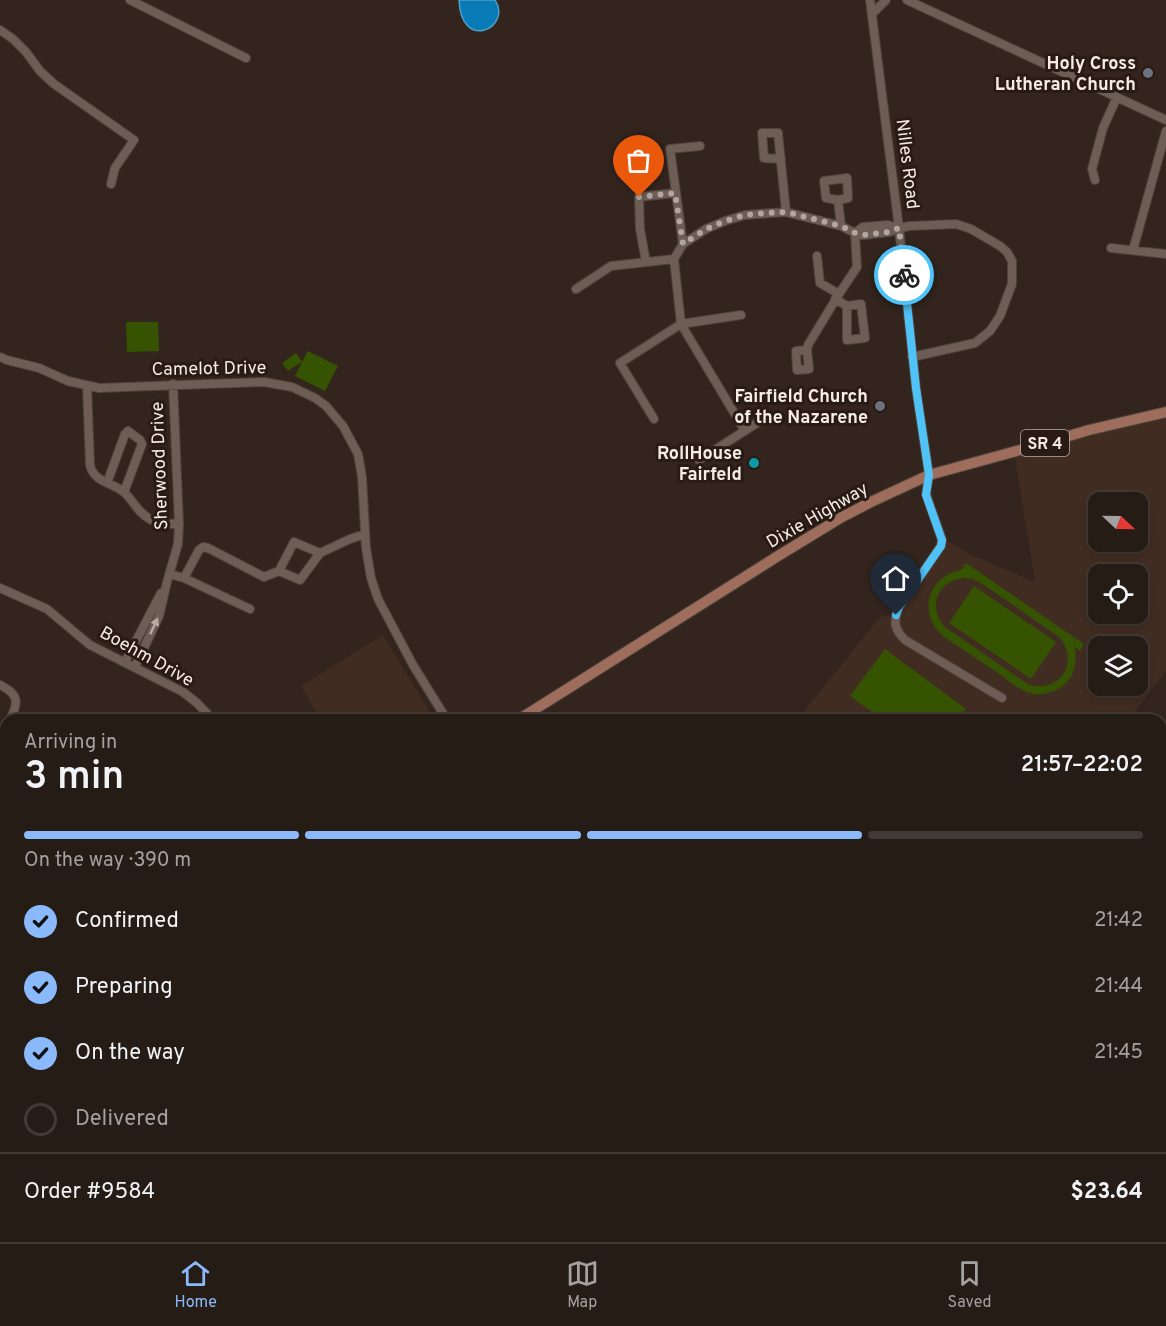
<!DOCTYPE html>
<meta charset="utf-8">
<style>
:root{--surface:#261c16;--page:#322923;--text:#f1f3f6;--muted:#a4a1a1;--line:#423a35;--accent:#8abafc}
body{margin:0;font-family:Overpass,sans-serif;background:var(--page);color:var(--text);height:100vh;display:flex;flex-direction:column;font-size:22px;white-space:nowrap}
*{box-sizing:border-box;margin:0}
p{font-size:20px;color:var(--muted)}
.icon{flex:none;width:33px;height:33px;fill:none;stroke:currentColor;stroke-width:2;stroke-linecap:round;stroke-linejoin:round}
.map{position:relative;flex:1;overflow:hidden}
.side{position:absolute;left:0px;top:714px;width:1167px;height:528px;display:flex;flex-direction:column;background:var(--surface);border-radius:18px 18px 0 0;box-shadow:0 3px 9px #0003,0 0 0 2px var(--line)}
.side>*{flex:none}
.needle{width:39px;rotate:112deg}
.tools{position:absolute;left:1088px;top:492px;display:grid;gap:12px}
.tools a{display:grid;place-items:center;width:60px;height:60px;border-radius:12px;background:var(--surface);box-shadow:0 3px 9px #0003,0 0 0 2px var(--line);font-size:30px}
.pin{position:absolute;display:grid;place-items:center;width:51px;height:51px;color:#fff;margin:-62px -26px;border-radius:50% 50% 50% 0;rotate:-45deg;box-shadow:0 0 6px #0007}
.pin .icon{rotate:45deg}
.courier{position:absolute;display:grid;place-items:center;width:60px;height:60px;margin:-30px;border:4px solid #4fc3f7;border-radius:50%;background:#fff;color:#222;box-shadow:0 2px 8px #0007}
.headline em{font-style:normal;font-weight:600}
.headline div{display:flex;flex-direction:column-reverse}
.headline{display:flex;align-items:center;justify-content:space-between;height:102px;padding:0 24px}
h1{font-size:39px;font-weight:600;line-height:45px}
.bar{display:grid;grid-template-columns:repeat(4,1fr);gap:9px 6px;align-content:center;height:72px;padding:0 24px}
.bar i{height:8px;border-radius:4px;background:var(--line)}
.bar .selected{background:var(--accent)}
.bar p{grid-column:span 4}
.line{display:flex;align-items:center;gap:15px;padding:0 24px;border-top:2px solid var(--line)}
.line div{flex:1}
ol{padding:0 24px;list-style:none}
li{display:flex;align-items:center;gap:18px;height:66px}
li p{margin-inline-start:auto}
li .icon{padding:6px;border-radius:50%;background:var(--accent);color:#111;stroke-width:4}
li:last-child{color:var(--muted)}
li i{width:33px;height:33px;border:3px solid var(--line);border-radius:50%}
.menu{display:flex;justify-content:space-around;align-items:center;height:84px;border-top:2px solid var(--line);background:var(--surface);font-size:16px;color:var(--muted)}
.menu a{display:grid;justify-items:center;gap:3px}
.menu .selected{color:var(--accent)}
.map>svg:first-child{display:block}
</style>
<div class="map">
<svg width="1166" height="1242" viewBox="0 0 1166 1242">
<rect width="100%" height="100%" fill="#33251e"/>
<path fill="#402c21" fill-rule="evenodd" d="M1166,412v259l-38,49h-331l83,-103 16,-2 46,-75 10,3 17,11 66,28 -21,-130zM1098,502h39v40h-39zM1098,574h39v40h-39zM1098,646h39v40h-39z
M383,635l52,85h-114l-20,-34z
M6,931v104l-6,4v-104z
M63,1236h361l-3,6h-356z"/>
<path fill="#355300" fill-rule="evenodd" d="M126,322h32l1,29 -32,1z
M308,351l30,15 -13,25 -30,-15 7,-14 -14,9 -6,-8 14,-10 6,9z
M966,563l118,81 -4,7 -5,-4c2,14 0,29 -11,38 -10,8 -23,11 -35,8 -11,-4 -22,-13 -31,-20 -18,-12 -36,-24 -54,-36 -27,-22 -17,-61 17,-67zM964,578l9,1 8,4 78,54c22,25 0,58 -31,47l-83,-57c-18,-20 -8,-46 19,-49z
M974,586l82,56 -25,37 -82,-56z
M885,649l81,60 -8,11h-75l-33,-24z"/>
<path fill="#43601a" d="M1162,1118h4v124h-200v-6h195z"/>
<path fill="#087bb6" stroke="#4f9dc5" stroke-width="1.5" d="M459,0h36c18,27 -34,53 -36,0z"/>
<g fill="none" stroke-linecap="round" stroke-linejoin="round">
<g stroke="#4f433d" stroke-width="10">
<path id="minor" d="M130,0l116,58
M870,0l29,228 17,160 13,87 -3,19 16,46 -1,6 -42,61c-6,15 -5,22 6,33l97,58
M907,0l259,120
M872,14l14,-14
M0,30l13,9 13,13 14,19 14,13 80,56 -19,28 -4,16
M781,159l-17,-1 -2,-25h16l8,79
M1095,180l-3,-11 11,-41 14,-31
M838,200l-12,-2 -2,-17 23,-3 1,20 -10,2 3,26
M855,233l8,-6 25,-2 11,3
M683,244l-13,-95 30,-3
M1111,248l55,6
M1133,250l33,-119
M817,256l3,27 19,11
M646,262l-6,-33 -1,-32 36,-4
M576,289l35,-23 63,-7
M835,299l12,7 14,-2 4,34 -18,2v-34
M741,315l-60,9 64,107
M807,350l2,19 -12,1 -1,-19 11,-1 1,-5 31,-51 18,-27 -2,-34
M0,357l7,3 32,8 29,13 31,7 165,-6 28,5 23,11 11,8 17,20 15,28 4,23 4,71 5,30 7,21 35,66 34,55
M87,386l3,79c4,18 23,17 35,28 10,10 12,19 26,27 9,4 18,4 28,4
M654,419l-34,-56 61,-39 -7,-65 9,-15 23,-15 19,-8 20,-6 41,-3 55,14 14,7 9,2 25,-3 10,-4 11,-2 46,-2 15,5 29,17 7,6 5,9v23l-12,32 -10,15 -15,12 -63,14
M699,460l69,-44
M107,483l18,-49 3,-3 12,9 2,4 -18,48
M320,553l30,-14 15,-5
M169,574l15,4 66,31
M184,578l15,-28 4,-3 5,1 56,29 15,-6 15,-29 26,11 -20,27 -21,-9
M0,588l47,21 43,36 93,47 14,11 16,17
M125,662l36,-69
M135,667l24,-51 8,-34 11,-38 1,-20 -6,-140
M0,685c19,9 19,17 10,35
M0,741l6,-12
M1161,781l5,-7
M774,1242l1,-6
M857,1242l3,-6
M922,1242l3,-6"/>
</g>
<g stroke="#4f433d" stroke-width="12">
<path id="major" d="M518,720l260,-164 64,-39 31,-16 56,-26 113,-31 47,-14 77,-18
M0,1060l6,-4"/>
</g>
<use href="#minor" stroke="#6d5d54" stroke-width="8"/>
<use href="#major" stroke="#9e6d5c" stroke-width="10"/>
</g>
<defs><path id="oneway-solid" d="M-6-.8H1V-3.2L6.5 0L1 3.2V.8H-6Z" transform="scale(1.5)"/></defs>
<use fill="#b8aba5" href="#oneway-solid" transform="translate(154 626) rotate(-65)"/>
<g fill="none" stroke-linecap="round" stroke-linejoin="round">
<path stroke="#b1a6a1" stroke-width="6" stroke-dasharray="0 10.8" d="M639,197l36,-4 8,51 23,-15 19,-8 20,-6 21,-2 20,-1 55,14 14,7 9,2 25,-3 10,-4 5,47"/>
<path stroke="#4fc3f7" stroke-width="8" d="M896,615l3,-8 42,-61 1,-6 -16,-45 3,-20 -13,-87 -12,-113"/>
</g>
<g fill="#6b7280" stroke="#291b14" stroke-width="2">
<circle cx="1148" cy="73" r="6"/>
<circle cx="880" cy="406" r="6"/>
</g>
<circle fill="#0f9aa8" stroke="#291b14" stroke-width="2" cx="754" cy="463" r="6"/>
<g text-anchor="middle" stroke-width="6" stroke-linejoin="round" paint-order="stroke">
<rect fill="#291b14" stroke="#b8ada8" stroke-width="1.5" x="1021" y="430" width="48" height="26" rx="4.5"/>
<g font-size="16" font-weight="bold" fill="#f5ebe7">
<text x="1045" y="449">SR 4</text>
</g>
<g font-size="18" font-weight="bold" fill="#f5ebe7" stroke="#291b14" text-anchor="end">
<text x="1136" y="69">Holy Cross<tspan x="1136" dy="21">Lutheran Church</tspan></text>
<text x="868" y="402">Fairfield Church<tspan x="868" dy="21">of the Nazarene</tspan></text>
<text x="742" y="459">RollHouse<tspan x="742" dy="21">Fairfeld</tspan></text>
</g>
<g font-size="18" fill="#f5ebe7" stroke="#291b14">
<text transform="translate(908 164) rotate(83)" y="6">Nilles Road</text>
<text transform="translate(209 368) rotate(-1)" y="6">Camelot Drive</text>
<text transform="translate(159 466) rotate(-92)" y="6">Sherwood Drive</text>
<text transform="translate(817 515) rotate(-30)" y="6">Dixie Highway</text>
<text transform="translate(147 656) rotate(29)" y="6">Boehm Drive</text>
</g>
</g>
</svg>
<div class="tools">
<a><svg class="needle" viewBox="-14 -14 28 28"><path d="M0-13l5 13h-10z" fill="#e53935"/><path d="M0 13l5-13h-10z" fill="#a4a1a1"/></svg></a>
<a><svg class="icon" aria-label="locate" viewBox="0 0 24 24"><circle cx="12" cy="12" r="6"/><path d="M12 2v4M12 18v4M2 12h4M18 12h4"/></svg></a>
<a><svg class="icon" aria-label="layers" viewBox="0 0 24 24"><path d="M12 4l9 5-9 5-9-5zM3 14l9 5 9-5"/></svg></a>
</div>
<div class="pin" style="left:639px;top:197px;background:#ea580c"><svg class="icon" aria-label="bag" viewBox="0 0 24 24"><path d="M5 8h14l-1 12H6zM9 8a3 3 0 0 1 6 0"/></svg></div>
<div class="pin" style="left:896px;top:615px;background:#1f2937"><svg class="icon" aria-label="home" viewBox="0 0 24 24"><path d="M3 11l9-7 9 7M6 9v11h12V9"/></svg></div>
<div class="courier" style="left:904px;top:275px"><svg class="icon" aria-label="bike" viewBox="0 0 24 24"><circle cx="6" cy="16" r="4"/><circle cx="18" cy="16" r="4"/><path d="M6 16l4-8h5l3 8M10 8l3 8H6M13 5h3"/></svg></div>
<section class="side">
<div class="headline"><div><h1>3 min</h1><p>Arriving in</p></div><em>21:57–22:02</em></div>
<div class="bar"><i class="selected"></i><i class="selected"></i><i class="selected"></i><i></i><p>On the way · 390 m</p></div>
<ol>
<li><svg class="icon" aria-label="check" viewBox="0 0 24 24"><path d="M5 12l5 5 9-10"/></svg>Confirmed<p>21:42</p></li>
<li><svg class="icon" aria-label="check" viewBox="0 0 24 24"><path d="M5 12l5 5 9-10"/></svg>Preparing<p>21:44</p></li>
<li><svg class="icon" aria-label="check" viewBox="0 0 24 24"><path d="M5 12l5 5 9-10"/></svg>On the way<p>21:45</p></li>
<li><i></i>Delivered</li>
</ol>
<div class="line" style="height:78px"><div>Order #9584</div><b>$23.64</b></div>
</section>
</div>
<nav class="menu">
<a class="selected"><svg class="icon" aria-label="home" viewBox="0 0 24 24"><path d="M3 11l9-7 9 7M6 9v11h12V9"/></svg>Home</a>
<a><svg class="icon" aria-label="map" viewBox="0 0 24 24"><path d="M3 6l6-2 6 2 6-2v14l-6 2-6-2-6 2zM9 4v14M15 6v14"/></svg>Map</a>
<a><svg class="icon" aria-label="saved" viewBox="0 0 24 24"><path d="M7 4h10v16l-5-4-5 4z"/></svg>Saved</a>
</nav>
